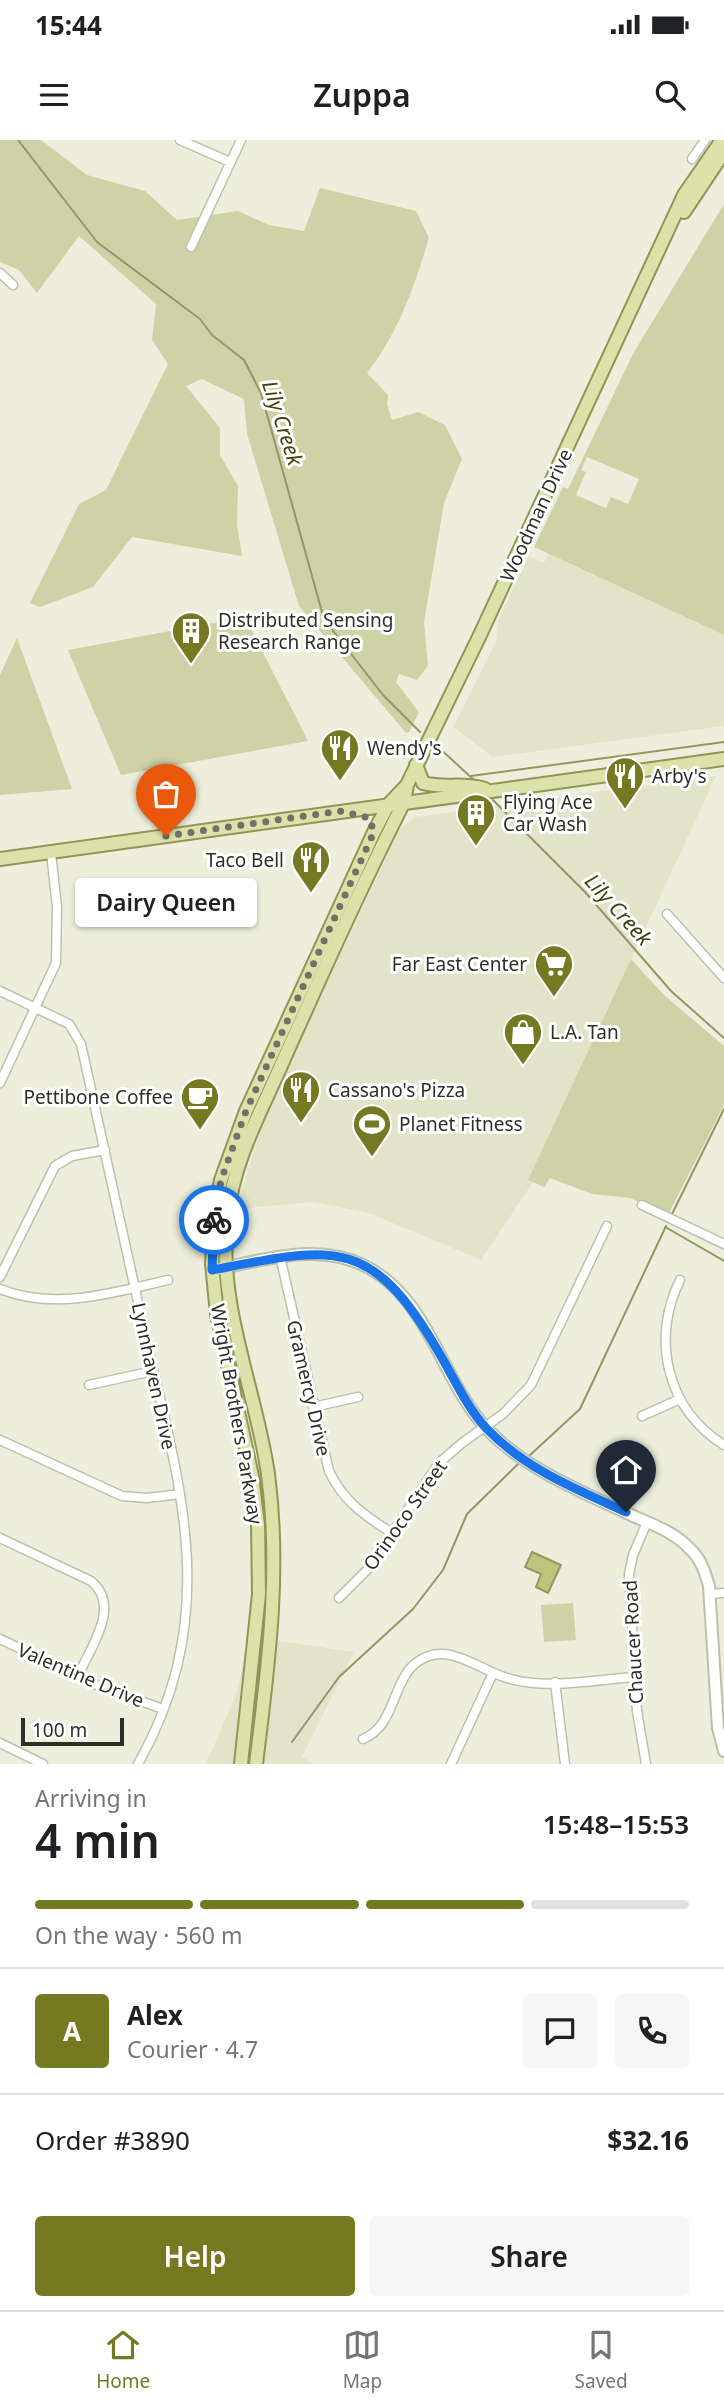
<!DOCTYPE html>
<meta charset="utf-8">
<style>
:root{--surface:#fff;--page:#f6f6f6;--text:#202124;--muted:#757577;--line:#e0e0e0;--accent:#757921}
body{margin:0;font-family:"Noto Sans",sans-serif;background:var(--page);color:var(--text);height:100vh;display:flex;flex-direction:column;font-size:26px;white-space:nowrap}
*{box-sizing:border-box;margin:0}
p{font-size:23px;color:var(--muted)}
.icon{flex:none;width:38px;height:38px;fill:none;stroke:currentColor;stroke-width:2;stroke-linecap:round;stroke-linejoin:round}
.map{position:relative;height:1624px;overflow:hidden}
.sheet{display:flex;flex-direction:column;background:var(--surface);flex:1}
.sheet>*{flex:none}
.scale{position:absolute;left:21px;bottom:18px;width:103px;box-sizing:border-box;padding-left:7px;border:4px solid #2e2f28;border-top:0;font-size:19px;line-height:24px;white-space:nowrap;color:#2e2f28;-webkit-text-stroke:5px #fff;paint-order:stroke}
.pin{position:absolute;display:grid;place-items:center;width:60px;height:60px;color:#fff;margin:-72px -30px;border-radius:50% 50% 50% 0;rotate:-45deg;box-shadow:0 0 7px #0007}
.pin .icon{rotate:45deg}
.courier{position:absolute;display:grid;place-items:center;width:70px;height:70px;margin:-35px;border:5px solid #1a73e8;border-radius:50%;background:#fff;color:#222;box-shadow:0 2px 9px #0007}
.bubble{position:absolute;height:49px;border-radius:7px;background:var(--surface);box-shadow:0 2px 5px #0004;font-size:23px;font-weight:600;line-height:49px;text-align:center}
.overview em{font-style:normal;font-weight:600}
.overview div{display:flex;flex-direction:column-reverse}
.overview{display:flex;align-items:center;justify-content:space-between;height:119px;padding:0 35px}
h1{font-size:46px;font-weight:600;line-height:52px}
.bar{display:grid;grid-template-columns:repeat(4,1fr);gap:10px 7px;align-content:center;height:84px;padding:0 35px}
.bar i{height:9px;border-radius:5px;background:var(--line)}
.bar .active{background:var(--accent)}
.bar p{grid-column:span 4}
.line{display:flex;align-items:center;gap:18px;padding:0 35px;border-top:2px solid var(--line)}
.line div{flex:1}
.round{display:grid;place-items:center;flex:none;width:74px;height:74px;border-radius:7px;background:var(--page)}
.action{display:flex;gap:14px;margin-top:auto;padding:14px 35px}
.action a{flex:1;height:80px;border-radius:7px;background:var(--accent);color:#fff;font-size:28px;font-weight:600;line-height:80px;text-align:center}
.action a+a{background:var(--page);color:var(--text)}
.status{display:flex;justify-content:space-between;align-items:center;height:49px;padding:0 35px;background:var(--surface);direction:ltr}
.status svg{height:19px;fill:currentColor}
header{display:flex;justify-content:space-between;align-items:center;height:91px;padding:0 35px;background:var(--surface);font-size:32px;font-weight:600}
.menu{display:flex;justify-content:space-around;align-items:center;height:98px;border-top:2px solid var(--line);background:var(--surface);font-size:19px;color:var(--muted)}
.menu a{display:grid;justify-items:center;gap:4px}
.menu .active{color:var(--accent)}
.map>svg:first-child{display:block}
</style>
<div class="status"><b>15:44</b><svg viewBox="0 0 49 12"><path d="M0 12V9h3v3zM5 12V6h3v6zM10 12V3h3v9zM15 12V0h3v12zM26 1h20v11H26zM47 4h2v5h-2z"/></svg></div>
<header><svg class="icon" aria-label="menu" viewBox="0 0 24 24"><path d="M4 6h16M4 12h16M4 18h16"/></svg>Zuppa<svg class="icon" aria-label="search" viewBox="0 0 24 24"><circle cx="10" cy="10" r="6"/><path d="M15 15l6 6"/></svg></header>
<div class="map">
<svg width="724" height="1624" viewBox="0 0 724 1624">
<rect width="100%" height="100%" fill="#edefdc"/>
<path fill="#e2e4ca" d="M548,414l176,81v91l-231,31 -40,-30 43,-86 2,-21 31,-64 15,7z
M716,636l-187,404 4,2 -52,78 -112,-47 -56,-11 -77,7 30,-97 134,-283 15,-12z
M280,1501l74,11 -52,105 12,7h-108l31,-72 10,-49z"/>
<path fill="#ced2a6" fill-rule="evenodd" d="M0,0h41l46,35 58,16 32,29 61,-9 31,14 35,6 16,-43 96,23 13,27c-15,49 -30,94 -62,135l21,22 -1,9 5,16 26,-8 27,13 17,34 -18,44 -20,119 4,44 -11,14 -18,-6 -3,8 23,30 -10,20 -3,1 -107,-127 -52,-172 -3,-35 -42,-20 -16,7 34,42v27l18,31 -1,38 5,32 -110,-19 -39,50 -53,20 -10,-4 49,-99 27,-14 62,-126 -16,-24 4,-36 -77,-68 -42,57 -18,-23 -19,-8z
M724,64v431l-190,-88 29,-60 5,2 66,-137zM587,317l52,22 -11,25 -17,-7 -5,11 -30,-13 10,-23 -5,-2z
M245,477l63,124 -187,34 -53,-125z
M17,498l55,151 -72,6v-120z
M631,819l33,36 60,51v59l-56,110 -38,-17 -38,-4 -42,-16 -6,9 -16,-7z
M573,1463l3,37 -32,2 -3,-37z"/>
<path fill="#bfc47c" stroke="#949763" stroke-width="2" d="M532,1412l29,13 -13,28 -12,-6 5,-13 -16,-7z"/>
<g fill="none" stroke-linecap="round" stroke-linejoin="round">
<path stroke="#949763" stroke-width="2" d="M18,0l79,102 103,77 12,16 32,25 17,33 63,226 59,76 37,37
M436,605l39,36
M471,636l253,-34
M493,660l92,92 86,99 53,47
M672,1074l52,-105
M667,1088l57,33
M529,1316l51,-47 86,-183
M292,1602l47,-65 74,-68 30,-39 24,-56 51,-50"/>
<g stroke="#bec0ae" stroke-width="11">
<path id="street" d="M180,0l50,22
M692,19l13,-19
M191,107l50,-107
M0,133l13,12
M667,774l57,64
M0,851l69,33 12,20c20,87 39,175 58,263 35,164 89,297 -1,457
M0,943l56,-120 1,-56 -6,-54
M642,1065l82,39
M280,1116l49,215c14,30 36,45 63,62
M0,1137l55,-111 17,-10 33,-6
M680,1140c-29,58 -14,129 44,165
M0,1149c56,22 112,4 168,-9
M89,1245l64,-14
M313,1267l45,-10
M642,1276l38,-17
M0,1300l122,56 25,2 33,-4
M0,1398l91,43c31,25 -1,67 -13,95
M710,1454l14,-1
M339,1458l30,-30 70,-105 23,-20 41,-29 28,-29 76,-159
M0,1499l101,48 62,22
M555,1542l10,82
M363,1599c35,-14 28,-64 59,-80 29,-16 57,11 85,19 39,12 87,2 127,-1
M0,1603l43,21
M451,1624l42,-91
M646,1624l-9,-53 -8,-137 4,-19 14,-33"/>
</g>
<g stroke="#bec0ae" stroke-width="14">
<path id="secondary" d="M212,1130c50,-9 102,-28 151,-5 66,32 77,113 123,163 40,42 93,62 145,87 20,9 44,17 59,34 11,10 15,23 19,37l9,142 6,23"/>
</g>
<g stroke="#919658" stroke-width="16">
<path id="primary" d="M684,72l40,-60
M416,625l7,18c21,6 41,-1 62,6
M0,719l724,-100
M241,1624l18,-170 -1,-69 -6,-49 -35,-162 -5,-50 2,-48 7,-36 25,-69 128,-279 14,-27 19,-20 73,-150 204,-440 38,-55
M256,1624c12,-97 25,-192 12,-290 -12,-84 -51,-168 -41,-255 6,-58 33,-105 56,-158 39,-87 78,-174 121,-259l3,-17"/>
</g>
<use href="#street" stroke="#fff" stroke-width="8"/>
<use href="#secondary" stroke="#fff" stroke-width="10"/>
<use href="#primary" stroke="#dde1aa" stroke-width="12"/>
</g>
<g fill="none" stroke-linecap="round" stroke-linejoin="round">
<path stroke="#717267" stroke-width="7" stroke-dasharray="0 12.6" d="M166,696l174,-25 29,7 5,14 -128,279 -25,69 -7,40"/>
<path stroke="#1a73e8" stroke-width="9" d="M214,1080l-2,50c121,-23 158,-36 226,81 15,25 28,55 48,77 39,41 90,61 140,84"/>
</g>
<defs>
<g id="building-pin" transform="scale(2.0125)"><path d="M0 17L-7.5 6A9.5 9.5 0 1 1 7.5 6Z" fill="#757921" stroke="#fff"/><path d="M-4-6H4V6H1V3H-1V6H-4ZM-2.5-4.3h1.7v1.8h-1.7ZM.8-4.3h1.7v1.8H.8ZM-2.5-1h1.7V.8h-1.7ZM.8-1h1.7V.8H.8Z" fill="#fff"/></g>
<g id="restaurant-pin" transform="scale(2.0125)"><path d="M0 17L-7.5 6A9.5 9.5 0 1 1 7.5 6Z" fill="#757921" stroke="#fff"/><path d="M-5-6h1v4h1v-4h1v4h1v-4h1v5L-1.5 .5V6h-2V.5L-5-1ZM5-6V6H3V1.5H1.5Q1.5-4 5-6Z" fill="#fff"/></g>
<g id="supermarket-pin" transform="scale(2.0125)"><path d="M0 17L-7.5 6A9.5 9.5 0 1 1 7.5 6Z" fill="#757921" stroke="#fff"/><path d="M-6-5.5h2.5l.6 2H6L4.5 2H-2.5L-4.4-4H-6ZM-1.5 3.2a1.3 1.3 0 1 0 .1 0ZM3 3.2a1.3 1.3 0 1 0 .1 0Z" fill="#fff"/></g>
<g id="shop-pin" transform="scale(2.0125)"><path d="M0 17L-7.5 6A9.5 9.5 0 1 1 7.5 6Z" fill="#757921" stroke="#fff"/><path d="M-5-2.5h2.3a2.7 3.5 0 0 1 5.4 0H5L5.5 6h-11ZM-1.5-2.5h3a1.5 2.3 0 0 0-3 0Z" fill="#fff"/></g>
<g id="cafe-pin" transform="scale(2.0125)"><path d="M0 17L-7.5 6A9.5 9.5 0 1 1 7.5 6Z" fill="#757921" stroke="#fff"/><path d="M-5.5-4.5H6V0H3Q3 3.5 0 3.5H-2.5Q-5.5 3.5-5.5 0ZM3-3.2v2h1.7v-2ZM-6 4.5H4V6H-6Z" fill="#fff"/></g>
<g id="stadium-pin" transform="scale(2.0125)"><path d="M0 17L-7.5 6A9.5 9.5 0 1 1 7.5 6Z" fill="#757921" stroke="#fff"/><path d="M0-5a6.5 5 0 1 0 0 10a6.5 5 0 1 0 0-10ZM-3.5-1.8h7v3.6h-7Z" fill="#fff"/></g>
</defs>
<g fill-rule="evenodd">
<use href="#building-pin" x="191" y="491"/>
<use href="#restaurant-pin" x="340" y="608"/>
<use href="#restaurant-pin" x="625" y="636"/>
<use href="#building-pin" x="476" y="673"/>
<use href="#restaurant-pin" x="311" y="720"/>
<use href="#supermarket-pin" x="554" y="824"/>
<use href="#shop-pin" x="523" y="892"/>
<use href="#restaurant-pin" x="301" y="950"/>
<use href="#cafe-pin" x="200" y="957"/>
<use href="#stadium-pin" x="372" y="984"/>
</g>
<g text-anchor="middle" stroke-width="6" stroke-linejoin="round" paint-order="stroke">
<g font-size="19" fill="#2e2f28" stroke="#fff">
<text transform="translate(536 375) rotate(-65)" y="7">Woodman Drive</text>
<text transform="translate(154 1236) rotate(78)" y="7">Lynnhaven Drive</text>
<text transform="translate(309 1248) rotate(77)" y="7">Gramercy Drive</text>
<text transform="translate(237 1274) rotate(80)" y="7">Wright Brothers Parkway</text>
<text transform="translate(405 1375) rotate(-55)" y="7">Orinoco Street</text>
<text transform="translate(633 1502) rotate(-93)" y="7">Chaucer Road</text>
<text transform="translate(81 1535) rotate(23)" y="7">Valentine Drive</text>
</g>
<g font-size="19" fill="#2e2f28" stroke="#fff" text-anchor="start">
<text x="218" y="487">Distributed Sensing<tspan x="218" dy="22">Research Range</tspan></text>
<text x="367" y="615">Wendy's</text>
<text x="652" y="643">Arby's</text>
<text x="503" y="669">Flying Ace<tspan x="503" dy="22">Car Wash</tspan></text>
<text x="284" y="727" text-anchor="end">Taco Bell</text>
<text x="527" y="831" text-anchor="end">Far East Center</text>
<text x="550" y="899">L.A. Tan</text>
<text x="328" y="957">Cassano's Pizza</text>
<text x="173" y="964" text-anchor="end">Pettibone Coffee</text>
<text x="399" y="991">Planet Fitness</text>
</g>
<g font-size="21" font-style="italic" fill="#41430b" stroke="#fff">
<text transform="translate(282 283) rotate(72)" y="7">Lily Creek</text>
<text transform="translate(618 770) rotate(48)" y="7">Lily Creek</text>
</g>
</g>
</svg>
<div class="scale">100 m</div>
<div class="pin" style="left:166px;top:696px;background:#ea580c"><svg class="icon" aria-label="bag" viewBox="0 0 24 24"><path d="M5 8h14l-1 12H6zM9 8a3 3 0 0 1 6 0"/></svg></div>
<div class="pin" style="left:626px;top:1372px;background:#1f2937"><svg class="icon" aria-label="home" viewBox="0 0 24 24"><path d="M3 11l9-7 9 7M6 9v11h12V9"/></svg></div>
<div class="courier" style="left:214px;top:1080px"><svg class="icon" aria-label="bike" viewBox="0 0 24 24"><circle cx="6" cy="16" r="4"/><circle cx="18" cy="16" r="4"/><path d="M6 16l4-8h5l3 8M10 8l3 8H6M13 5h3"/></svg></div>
<div class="bubble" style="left:75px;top:738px;width:182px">Dairy Queen</div>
</div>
<section class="sheet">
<div class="overview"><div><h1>4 min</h1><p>Arriving in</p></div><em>15:48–15:53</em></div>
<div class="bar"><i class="active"></i><i class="active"></i><i class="active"></i><i></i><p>On the way · 560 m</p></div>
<div class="line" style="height:126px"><b class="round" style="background:var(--accent);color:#fff">A</b><div><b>Alex</b><p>Courier · 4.7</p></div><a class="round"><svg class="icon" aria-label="chat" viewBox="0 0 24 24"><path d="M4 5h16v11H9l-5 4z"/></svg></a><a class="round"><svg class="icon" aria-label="phone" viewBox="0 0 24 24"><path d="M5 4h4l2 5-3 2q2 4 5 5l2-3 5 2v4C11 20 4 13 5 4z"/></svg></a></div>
<div class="line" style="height:91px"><div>Order #3890</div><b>$32.16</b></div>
<div class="action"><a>Help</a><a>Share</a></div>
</section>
<nav class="menu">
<a class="active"><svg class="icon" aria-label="home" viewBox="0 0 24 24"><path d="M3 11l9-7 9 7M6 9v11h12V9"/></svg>Home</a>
<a><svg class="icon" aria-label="map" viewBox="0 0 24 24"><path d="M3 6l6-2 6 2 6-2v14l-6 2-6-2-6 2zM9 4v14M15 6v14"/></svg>Map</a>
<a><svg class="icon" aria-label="saved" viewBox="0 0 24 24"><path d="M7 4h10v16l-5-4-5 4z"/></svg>Saved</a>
</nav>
